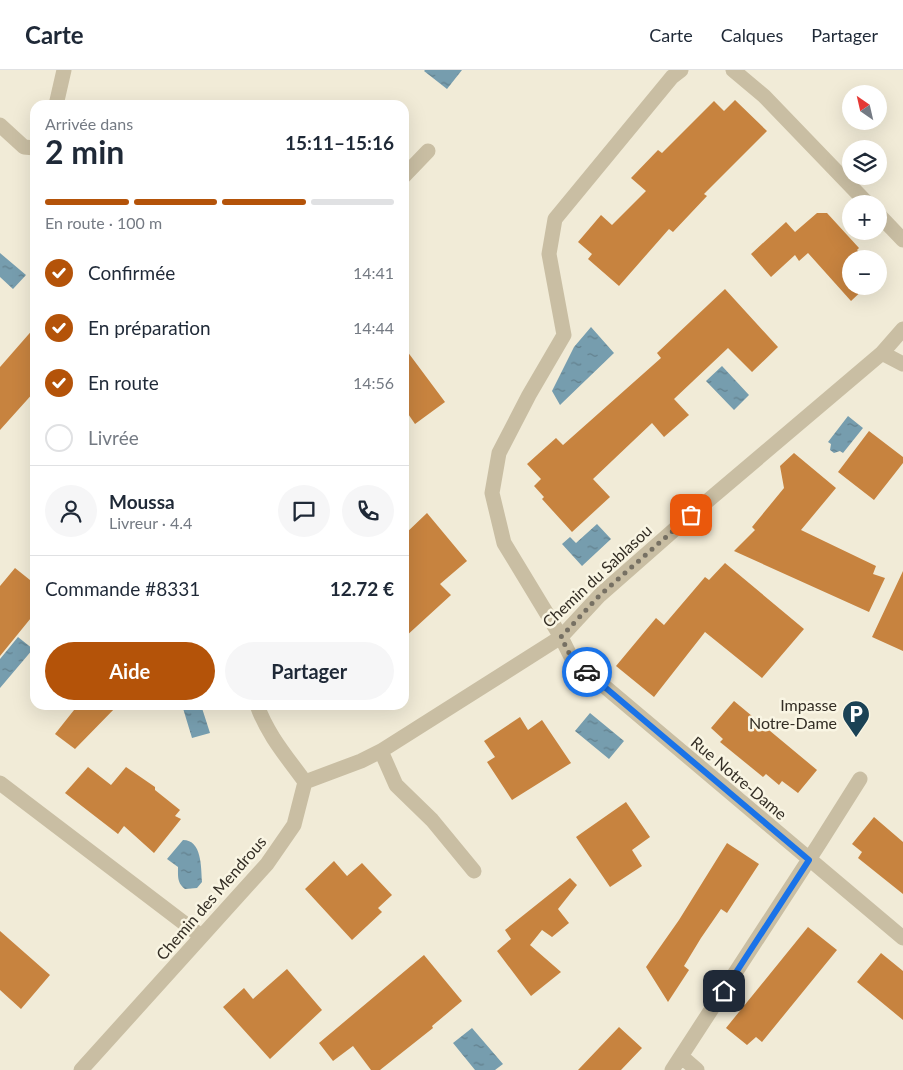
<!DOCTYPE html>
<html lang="fr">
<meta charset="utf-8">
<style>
:root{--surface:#fff;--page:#f6f6f7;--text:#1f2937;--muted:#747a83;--line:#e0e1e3;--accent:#b45309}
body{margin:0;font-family:Lato,sans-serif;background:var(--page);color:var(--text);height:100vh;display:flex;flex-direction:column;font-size:19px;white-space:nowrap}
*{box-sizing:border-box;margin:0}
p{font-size:16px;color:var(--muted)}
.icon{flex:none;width:28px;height:28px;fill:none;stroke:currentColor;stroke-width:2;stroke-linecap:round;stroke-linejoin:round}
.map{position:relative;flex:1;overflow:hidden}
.side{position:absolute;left:30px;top:30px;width:379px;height:610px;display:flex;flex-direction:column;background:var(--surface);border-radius:15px;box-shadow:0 5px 20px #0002}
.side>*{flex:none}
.needle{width:32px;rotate:326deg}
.buttons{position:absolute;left:842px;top:15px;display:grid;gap:10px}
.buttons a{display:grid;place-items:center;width:45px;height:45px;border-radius:50%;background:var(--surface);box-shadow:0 5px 20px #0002;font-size:25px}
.pin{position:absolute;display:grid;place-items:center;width:42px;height:42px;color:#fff;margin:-21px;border-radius:10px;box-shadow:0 2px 8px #0006}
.courier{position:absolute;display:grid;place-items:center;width:50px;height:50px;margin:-25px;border:4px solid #1a73e8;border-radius:50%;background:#fff;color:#222;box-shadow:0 1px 6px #0007}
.overview em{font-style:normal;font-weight:700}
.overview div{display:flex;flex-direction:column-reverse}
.overview{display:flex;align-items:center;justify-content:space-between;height:85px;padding:0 15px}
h1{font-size:32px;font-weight:700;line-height:38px}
.bar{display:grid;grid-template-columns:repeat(4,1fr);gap:8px 5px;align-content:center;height:60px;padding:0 15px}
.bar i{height:6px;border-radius:4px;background:var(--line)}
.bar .selected{background:var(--accent)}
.bar p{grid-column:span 4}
.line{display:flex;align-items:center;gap:12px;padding:0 15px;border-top:1px solid var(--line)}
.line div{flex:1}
.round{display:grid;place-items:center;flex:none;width:52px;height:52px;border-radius:26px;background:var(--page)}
ol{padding:0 15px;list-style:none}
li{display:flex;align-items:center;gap:15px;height:55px}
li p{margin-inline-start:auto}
li .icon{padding:5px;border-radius:50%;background:var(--accent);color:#fff;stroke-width:4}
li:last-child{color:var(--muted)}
li i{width:28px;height:28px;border:2px solid var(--line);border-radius:50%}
.action{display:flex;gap:10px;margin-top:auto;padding:10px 15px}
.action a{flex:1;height:58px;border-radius:30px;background:var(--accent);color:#fff;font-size:20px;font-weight:700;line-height:58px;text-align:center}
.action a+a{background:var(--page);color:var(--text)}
header{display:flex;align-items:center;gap:30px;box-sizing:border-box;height:70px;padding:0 25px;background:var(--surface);border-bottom:1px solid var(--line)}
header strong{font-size:24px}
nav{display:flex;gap:28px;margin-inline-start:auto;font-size:18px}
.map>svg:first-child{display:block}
</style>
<header>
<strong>Carte</strong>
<nav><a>Carte</a><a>Calques</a><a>Partager</a></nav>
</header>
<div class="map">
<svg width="903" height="1000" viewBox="0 0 903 1000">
<defs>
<pattern id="water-ripples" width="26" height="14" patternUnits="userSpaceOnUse" patternTransform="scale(1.25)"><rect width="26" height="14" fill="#769dae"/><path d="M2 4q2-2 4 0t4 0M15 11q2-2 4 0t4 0" fill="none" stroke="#62808d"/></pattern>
</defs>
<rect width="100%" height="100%" fill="#f1ebd7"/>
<path fill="url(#water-ripples)" d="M425,0h37l-15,19 -23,-18z
M0,183l26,22 -13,14 -13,-12z
M591,257l23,26 -54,52 -8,-14 22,-44z
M722,296l27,29 -15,15 -28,-29z
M848,346l15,12 -20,25 -3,-2 -6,2 -4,-3 1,-6 -3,-2z
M597,454l14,15 -29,27 -20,-22 8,-7 6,6z
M18,567l15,12 -33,39v-29z
M182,635h19l9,28 -18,5z
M590,643l34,28 -15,18 -34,-28z
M183,770c19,0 18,27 19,42l-5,6 -12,1c-8,-6 -7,-13 -7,-22l-11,-8z
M472,958l31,36 -8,6h-20l-22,-27z"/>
<path fill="#c7833f" d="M735,30l32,31 -63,63 3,2 -34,36 -4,-3 -50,57 -31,-27 4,-5 -14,-12 23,-27 11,10 34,-34 -15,-13 27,-28 4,3 52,-52 10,10z
M817,143h10l32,35 -2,2 8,9h-14v27h16l-16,15 -43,-48 -9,8 -4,-6 -24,22 -20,-23 35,-32 9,10z
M725,219l53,58 -26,25 -24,-24 -54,51 15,16 -25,22 -12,-14 -59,56 17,18 -38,35 -30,-33 2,-2 -10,-11 7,-7 -14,-15 29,-26 7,7 98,-87 -4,-5z
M35,257v64l-35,39v-63z
M404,277l41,55 -30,22 -11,-16z
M869,361l34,26v6l-29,37 -36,-28z
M794,383l42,35 -35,42 75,36 -3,8 12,4 -16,34 -135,-61 21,-21 -3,-3 32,-39 -4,-22z
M427,443l40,48 -27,23 11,11 -47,43v-103z
M725,493l79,66 -42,49 -57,-46 -51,65 -38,-31 40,-48 8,7 41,-48 4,3z
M15,498l20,16v29l-35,43v-70z
M903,501v80l-31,-14z
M734,631l83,69 -19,23 -16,-12 -3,4 -13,-11 -3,3 -43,-35 3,-3 -12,-11z
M78,635h40l-43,44 -20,-15z
M520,647l8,13 14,-10 29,43 -59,37 -25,-38 8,-5 -11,-16z
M88,697l23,18 15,-18 29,20v3l25,20 -5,6 6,3 -27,34 -30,-27 -6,8 -53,-41z
M626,732l24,35 -18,13 10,16 -32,21 -34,-50z
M874,747l29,25v52l-45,-36 4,-6 -10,-8z
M727,773l32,21 -32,49 -6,-4 -20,29 -17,28 5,4 -21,32 -22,-35 33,-47z
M334,791l13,15 15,-13 30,32 -14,13 4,4 -30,28 -47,-51z
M570,808l7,7 -19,24 11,14 -17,14 -10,-7 -12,15 31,27 -30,24 -34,-45 14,-12 -6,-9z
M808,857l29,23 -75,92 -6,-5 -9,8 -21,-17z
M0,861l50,44 -29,34 -21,-19z
M881,883l22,18v49l-46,-38z
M424,885l38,46 -30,25 1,2 -53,42h-9l-18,-24 -20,15 -14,-18z
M287,899l35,41 -52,49 -47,-52 21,-19 9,11z
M619,957l23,21 -21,22h-43z"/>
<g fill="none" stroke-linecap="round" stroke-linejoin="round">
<path stroke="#c9bea3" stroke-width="15" d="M404,106l24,-25
M0,713l201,153"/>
<path stroke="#c9bea3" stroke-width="15" d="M681,0l-9,7 -117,142 -6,35 15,81 -35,60 -30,58 -7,40 12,50 57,94 11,22 331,279
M733,0l31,26 104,108
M56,35l8,-35
M0,55l24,22 11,1
M879,145l24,25
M882,283l21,11
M257,635c10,29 30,52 48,77
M381,681l15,34 36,35 42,51
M305,712l56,-21 20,-10 180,-114 39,-42 91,-80 191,-162 21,-24
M682,987l15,13
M81,1000l186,-206 27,-39 11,-43
M672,1000l147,-226 41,-65"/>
</g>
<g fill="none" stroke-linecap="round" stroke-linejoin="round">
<path stroke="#767063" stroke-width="5" stroke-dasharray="0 9" d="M587,602l-15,-13 -11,-22 39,-42 91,-80"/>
<path stroke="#1a73e8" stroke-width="6" d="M587,602l222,188 -85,131"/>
</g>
<defs>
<g id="parking-pin" transform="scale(1.4375)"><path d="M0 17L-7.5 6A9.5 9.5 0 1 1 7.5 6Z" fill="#1b4255" stroke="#f9f5e3"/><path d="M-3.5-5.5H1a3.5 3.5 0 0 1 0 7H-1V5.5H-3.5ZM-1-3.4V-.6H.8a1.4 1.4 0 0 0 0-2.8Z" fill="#fff"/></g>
</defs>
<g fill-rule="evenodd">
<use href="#parking-pin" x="856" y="644"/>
</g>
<g text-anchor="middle" stroke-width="5" stroke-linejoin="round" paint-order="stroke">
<g font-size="16" fill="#342e25" stroke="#f9f5e3">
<text transform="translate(597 506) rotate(-43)" y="6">Chemin du Sablasou</text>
<text transform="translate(739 708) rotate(40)" y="6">Rue Notre-Dame</text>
<text transform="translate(211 828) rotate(-49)" y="6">Chemin des Mendrous</text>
</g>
<g font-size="16" fill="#342e25" stroke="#f9f5e3" text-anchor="end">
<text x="837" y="641">Impasse<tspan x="837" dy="18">Notre-Dame</tspan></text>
</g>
</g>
</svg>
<div class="buttons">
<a><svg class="needle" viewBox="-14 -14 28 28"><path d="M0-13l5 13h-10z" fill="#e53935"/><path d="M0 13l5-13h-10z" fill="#747a83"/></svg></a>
<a><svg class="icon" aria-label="layers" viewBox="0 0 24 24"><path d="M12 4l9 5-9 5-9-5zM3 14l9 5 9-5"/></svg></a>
<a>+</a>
<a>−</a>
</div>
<div class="pin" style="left:691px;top:445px;background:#ea580c"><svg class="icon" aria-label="bag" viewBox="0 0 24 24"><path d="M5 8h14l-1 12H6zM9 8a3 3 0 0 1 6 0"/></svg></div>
<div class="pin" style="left:724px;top:921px;background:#1f2937"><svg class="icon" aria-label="home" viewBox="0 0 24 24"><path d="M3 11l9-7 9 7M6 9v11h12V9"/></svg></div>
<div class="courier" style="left:587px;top:602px"><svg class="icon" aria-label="car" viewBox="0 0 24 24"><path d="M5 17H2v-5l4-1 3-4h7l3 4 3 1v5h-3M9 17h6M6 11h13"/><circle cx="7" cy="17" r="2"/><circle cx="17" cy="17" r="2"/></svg></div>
<section class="side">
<div class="overview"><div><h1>2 min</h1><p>Arrivée dans</p></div><em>15:11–15:16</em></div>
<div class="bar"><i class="selected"></i><i class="selected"></i><i class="selected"></i><i></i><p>En route · 100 m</p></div>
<ol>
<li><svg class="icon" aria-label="check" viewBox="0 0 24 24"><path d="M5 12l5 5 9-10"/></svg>Confirmée<p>14:41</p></li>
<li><svg class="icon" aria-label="check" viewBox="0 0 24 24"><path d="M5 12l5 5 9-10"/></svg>En préparation<p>14:44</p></li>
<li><svg class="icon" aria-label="check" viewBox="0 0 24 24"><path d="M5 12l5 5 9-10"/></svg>En route<p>14:56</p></li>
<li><i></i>Livrée</li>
</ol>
<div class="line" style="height:90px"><a class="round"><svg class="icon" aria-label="person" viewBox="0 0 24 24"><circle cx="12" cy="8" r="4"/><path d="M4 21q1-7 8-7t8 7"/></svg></a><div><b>Moussa</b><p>Livreur · 4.4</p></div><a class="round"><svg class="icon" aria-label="chat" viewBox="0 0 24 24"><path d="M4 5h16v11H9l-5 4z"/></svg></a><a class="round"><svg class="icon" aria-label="phone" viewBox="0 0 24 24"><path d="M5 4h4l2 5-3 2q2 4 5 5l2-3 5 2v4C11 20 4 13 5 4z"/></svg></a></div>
<div class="line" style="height:65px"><div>Commande #8331</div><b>12.72 €</b></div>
<div class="action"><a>Aide</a><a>Partager</a></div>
</section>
</div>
